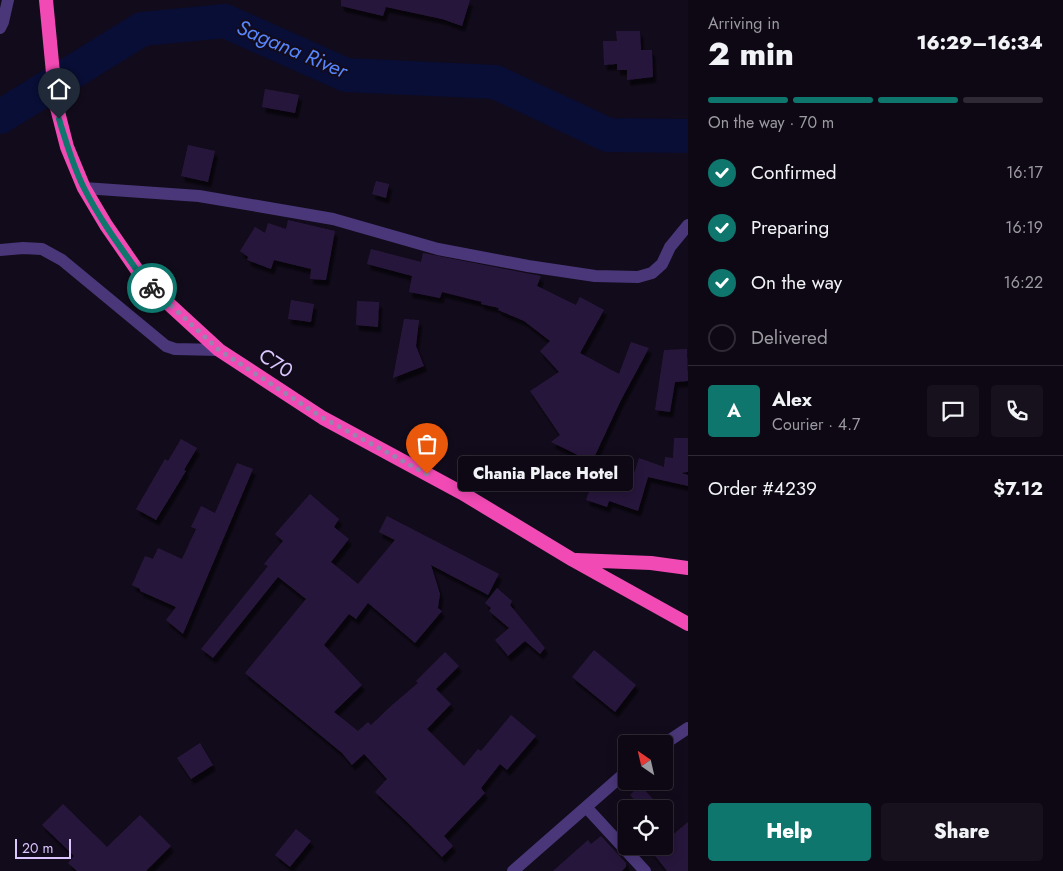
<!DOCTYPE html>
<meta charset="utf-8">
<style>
:root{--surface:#0e0814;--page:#17111d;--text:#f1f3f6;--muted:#9b9aa0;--line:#2e2934;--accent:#0f766e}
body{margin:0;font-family:Jost,sans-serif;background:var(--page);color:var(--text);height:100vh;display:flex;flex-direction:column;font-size:19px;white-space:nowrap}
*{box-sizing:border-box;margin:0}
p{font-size:16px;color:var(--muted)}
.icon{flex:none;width:28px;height:28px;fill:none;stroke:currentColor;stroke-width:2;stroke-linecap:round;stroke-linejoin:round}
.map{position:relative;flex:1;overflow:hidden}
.sheet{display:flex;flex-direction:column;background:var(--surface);width:375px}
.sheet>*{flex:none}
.needle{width:32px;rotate:326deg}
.controls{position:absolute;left:618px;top:735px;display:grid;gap:10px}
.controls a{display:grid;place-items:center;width:55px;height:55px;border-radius:5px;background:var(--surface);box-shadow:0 2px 12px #0003,0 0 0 1px var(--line);font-size:25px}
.scale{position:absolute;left:15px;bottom:12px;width:56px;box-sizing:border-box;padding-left:5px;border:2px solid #dbc6fe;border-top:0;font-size:14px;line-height:18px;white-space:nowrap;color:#dbc6fe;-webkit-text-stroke:4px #120b1b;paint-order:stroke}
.pin{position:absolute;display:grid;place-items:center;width:42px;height:42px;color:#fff;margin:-51px -21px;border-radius:50% 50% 50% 0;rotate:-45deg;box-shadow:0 0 5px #0007}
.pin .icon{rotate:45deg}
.courier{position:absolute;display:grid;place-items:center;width:50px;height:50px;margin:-25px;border:4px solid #0f766e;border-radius:50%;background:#fff;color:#222;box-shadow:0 1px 6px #0007}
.bubble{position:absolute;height:35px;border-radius:5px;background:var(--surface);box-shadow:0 2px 12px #0003,0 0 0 1px var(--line);font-size:16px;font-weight:800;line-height:35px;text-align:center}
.head em{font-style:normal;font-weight:800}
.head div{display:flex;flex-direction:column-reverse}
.head{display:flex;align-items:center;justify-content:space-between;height:85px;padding:0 20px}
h1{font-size:32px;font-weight:800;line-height:38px}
.bar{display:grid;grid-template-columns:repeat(4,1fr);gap:8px 5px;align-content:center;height:60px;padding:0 20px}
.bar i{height:6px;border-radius:4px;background:var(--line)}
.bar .on{background:var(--accent)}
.bar p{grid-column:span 4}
.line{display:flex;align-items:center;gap:12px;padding:0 20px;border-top:1px solid var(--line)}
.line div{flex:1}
.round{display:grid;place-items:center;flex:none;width:52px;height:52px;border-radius:5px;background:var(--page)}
ol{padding:0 20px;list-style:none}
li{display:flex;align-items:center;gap:15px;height:55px}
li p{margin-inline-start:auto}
li .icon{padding:5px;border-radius:50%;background:var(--accent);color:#fff;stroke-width:4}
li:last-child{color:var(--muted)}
li i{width:28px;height:28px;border:2px solid var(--line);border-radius:50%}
.button{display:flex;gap:10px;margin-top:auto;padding:10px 20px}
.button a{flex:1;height:58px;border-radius:5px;background:var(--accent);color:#fff;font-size:20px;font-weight:800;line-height:58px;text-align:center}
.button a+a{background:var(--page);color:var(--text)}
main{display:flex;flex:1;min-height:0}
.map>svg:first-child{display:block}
</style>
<main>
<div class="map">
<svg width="688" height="871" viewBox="0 0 688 871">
<defs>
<filter id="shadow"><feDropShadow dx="3" dy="5.5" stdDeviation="1" flood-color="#0009"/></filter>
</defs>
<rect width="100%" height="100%" fill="#120b1b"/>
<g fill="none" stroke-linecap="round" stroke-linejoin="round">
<path stroke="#090e36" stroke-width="34" d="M0,117l142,-88 83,-8 121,54 149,7 113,53 80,1"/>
</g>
<path fill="#28183b" filter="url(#shadow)" d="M341,0h129l-8,26 -20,-7 -56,-12 -3,9 -42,-10z
M616,31h24l1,19h11l1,27 -26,3v-10h-10v-6l-13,1 -1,-24h14z
M265,89l34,6 -4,18 -33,-6z
M188,145l27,6 -7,31 -27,-6z
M376,181l13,3 -3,14 -14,-4z
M288,220l47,11 -9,49 -16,-1 1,-10 -37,-9 -3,9 -24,-9 1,-3 -8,-6 15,-24 10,6 3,-10 18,6z
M371,249l50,13 2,-9 118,23 -4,10 39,19 4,-8 24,13 -24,43 39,21 12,-32 18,6 -29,54 -28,60 -41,-20 9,-7 -30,-44 29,-19 -19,-21 10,-10 -26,-20 -26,-11 1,-2 -18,-4 1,-2 -40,-10 -2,6 -31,-6 3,-16 -45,-12z
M291,300l23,4 -3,18 -23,-3z
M357,301l22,1 -1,25 -22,-2z
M404,319l15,1 -3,26 8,20 -31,12z
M687,349l1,32 -13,1 -5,30 -15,-2 9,-60z
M674,438h14v34l-7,1 7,2v11l-40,-9 -10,34 -29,-10 -2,6 -21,-7 7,-19 35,11 11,-34 25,9 1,-10 8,1z
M181,439l16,9 -13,22 2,1 -30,49 -20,-11 29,-50 3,2z
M237,463l16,6 -70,165 -17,-14 10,-13 -36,-16v-2l-8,-4 13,-29 8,3 5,-11 24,11 14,-30 -5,-2 10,-21 14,7z
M310,494l29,25 -5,8 15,12 -18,23 27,22 37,-44 -16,-8 8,-16 112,58 -11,21 -57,-30 9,29 -2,14 4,3 -27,32 -47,-40 -12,16 -7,-5 -25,31 38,40 -28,27 24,19 10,-9 3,3 20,-19 27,-23 -2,-2 29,-29 14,14 -23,23 15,15 -24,25 37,37 14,-17 3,2 30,-36 25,21 -29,34 -7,-6 -19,24 4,5 -41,43 9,10 -11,11 -35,-35 -32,-30 12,-13 -23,-25 -12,11 -10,-12 -97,-80 61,-74 -28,-22 -65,81 -12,-9 67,-83 -4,-2 19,-23 -8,-7z
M497,588l15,13 -2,4 35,43 -5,6 -15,-13 -17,15 -13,-16 14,-12 -20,-17 2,-3 -6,-5z
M594,650l42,35 -21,27 -43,-35z
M200,743l13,22 -22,14 -14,-21z
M640,785l22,24h-19l-13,-14z
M63,804l44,43 33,-32 31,31 -25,25h-69l-9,-8 6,-7 -32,-31z
M688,822v49h-21l-15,-19 6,-6h6v-4z
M296,829l15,12 -21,26 -15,-12z
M601,836l25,27v4l-4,4h-69l35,-31 3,4z"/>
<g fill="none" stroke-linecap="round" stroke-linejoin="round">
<path stroke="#4a3779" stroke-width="12" d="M0,28l3,-6 5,-22
M84,188l115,8 134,23 105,30 90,17 67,10 43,1 14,-4 10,-9 8,-17 18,-22
M0,250l23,-2 19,1 20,11 104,86 9,3 44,1
M664,744l24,-16
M586,807l59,64
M513,871l113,-99"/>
<path stroke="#f14ab4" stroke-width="14" d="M46,0l10,104 11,43 17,41 22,37 40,58 73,67 104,68 139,75 111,67 115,64
M576,560l75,3 37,5"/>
</g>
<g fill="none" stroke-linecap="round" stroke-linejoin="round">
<path stroke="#9585af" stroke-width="5" stroke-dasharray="0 9" d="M152,288l67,62 104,68 104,56"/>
<path stroke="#0f766e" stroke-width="6" d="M59,119c7,23 14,47 25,69 17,34 40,64 62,95l6,5"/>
</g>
<g text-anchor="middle" stroke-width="4" stroke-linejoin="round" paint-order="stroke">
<g font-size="20" fill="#dbc6fe" stroke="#120b1b">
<text transform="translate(276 363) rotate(33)" y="7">C70</text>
</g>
<g font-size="21" font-style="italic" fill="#5785fb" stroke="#120b1b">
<text transform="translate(292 49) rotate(23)" y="7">Sagana River</text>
</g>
</g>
</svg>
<div class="controls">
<a><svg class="needle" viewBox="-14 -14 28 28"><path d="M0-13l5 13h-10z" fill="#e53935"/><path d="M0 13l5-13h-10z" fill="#9b9aa0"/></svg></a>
<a><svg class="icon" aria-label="locate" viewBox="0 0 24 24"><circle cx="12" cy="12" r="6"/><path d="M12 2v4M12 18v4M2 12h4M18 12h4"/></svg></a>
</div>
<div class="scale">20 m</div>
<div class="pin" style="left:427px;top:474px;background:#ea580c"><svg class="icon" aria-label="bag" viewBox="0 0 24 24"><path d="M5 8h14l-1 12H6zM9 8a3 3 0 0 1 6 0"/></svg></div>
<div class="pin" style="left:59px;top:119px;background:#1f2937"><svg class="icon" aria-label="home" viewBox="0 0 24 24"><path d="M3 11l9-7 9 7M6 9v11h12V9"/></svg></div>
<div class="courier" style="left:152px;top:288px"><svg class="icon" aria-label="bike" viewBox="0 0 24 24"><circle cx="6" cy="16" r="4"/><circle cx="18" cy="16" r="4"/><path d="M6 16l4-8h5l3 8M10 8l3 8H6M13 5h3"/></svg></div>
<div class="bubble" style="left:458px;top:456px;width:175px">Chania Place Hotel</div>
</div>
<section class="sheet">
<div class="head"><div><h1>2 min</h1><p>Arriving in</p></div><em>16:29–16:34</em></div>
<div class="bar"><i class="on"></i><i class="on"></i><i class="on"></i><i></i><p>On the way · 70 m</p></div>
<ol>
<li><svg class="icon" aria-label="check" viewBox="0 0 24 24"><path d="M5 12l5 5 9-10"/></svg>Confirmed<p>16:17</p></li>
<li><svg class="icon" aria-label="check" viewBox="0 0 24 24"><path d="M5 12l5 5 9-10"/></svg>Preparing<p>16:19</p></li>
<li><svg class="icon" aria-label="check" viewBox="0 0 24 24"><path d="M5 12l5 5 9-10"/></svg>On the way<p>16:22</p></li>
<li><i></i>Delivered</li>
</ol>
<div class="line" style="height:90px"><b class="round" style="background:var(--accent);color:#fff">A</b><div><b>Alex</b><p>Courier · 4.7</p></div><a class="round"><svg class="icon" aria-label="chat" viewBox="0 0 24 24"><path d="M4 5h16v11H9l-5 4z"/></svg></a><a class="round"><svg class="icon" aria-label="phone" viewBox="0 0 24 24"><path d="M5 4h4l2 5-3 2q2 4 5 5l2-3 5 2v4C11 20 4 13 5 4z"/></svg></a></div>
<div class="line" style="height:65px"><div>Order #4239</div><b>$7.12</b></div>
<div class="button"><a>Help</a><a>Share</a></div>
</section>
</main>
